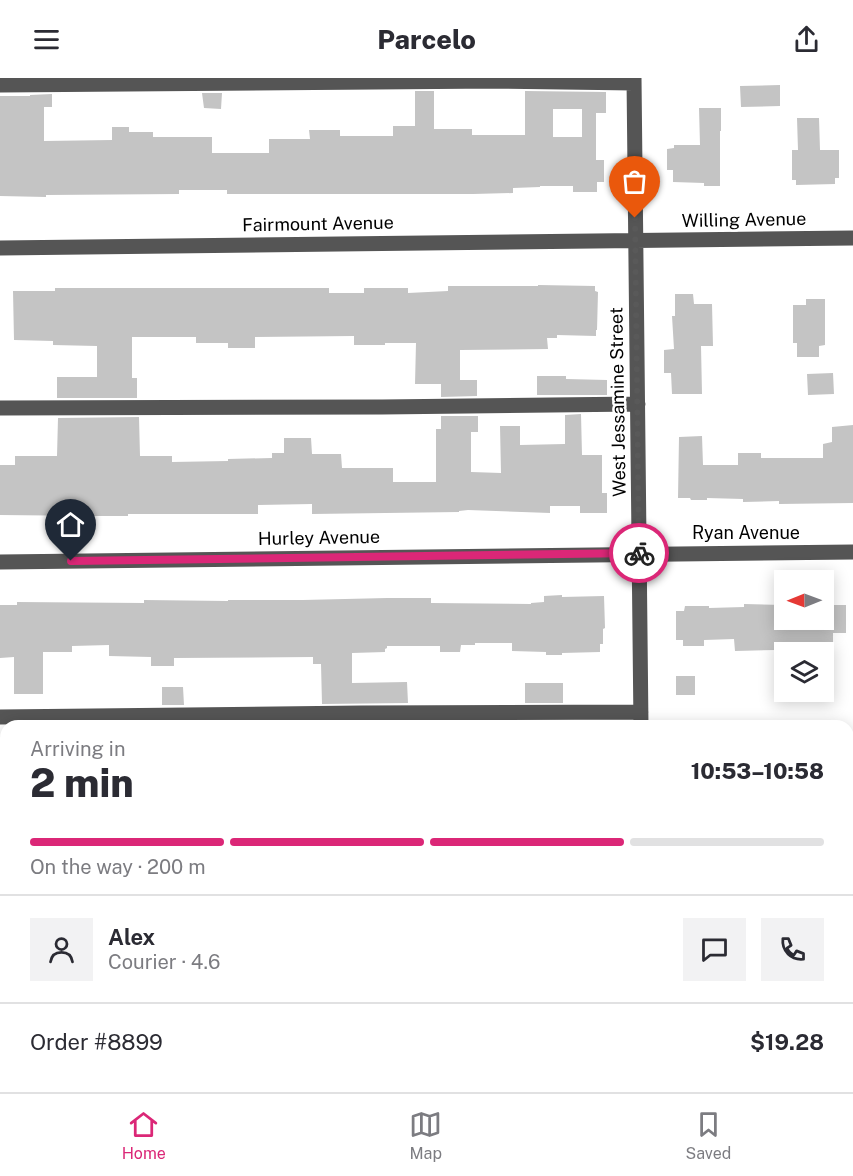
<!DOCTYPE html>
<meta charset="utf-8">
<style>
:root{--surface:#fff;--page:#f2f2f3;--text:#2b2b33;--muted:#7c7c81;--line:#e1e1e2;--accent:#db2777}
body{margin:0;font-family:"Public Sans",sans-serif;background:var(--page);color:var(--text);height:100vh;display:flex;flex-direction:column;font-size:22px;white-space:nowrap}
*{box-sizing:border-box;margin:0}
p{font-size:20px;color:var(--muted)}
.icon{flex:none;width:33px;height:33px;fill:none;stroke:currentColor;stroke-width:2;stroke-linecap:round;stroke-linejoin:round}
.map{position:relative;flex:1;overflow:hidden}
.details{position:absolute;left:0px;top:642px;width:854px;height:372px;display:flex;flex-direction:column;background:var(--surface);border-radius:18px 18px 0 0;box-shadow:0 3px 15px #0003}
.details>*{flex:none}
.needle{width:39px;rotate:269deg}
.tools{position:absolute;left:774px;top:492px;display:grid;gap:12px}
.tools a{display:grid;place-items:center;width:60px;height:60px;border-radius:0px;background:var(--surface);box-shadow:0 3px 15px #0003;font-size:30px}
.pin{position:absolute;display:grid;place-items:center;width:51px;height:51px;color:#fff;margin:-62px -26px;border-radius:50% 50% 50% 0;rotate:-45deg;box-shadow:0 0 6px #0007}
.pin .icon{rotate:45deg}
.courier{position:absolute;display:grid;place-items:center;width:60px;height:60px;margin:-30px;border:4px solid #db2777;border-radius:50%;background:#fff;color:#222;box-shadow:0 2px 8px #0007}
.overview em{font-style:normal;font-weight:800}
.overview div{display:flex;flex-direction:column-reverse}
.overview{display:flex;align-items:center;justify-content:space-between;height:102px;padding:0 30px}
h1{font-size:39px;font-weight:800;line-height:45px}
.bar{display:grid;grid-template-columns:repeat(4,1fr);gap:9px 6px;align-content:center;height:72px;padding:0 30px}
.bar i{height:8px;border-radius:4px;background:var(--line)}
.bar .on{background:var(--accent)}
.bar p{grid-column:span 4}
.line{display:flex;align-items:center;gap:15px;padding:0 30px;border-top:2px solid var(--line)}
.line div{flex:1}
.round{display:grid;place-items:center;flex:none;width:63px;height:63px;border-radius:0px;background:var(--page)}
header{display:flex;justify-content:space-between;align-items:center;height:78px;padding:0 30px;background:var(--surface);font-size:27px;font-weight:800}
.tab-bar{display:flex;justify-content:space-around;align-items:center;height:84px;border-top:2px solid var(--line);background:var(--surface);font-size:16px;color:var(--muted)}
.tab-bar a{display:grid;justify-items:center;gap:3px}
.tab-bar .on{color:var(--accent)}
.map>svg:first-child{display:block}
</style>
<header><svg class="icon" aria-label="menu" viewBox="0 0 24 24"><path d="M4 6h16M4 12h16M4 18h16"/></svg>Parcelo<svg class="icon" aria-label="share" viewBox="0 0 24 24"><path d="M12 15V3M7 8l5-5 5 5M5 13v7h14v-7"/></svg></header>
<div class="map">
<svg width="853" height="1014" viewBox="0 0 853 1014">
<rect width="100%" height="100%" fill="#fff"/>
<path fill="#c4c4c4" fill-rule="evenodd" d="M780,7v21l-39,1 -1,-21z
M415,13h19v38h38v6h53v-44l81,1v21h-10v47h8v22h-7v10h-24v-6h-33v1l-27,1v5l-40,1h-246v-4h-48v4l-133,1v2l-46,-1v-100h30v-1l22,-1v13h-8v34l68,-1v-13h17v5h24v5h59v16h57v-14h41l-1,-9h31v6h53v-10h22zM553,31h29v28h-29z
M202,15h20l-1,16 -17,-1z
M699,30h22v23h-1v55h-16v-3l-31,-1v-12h-6v-21l7,-1v-3h26z
M797,40h22l1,32h19v28h-4v6l-39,1v-5h-4v-30h6z
M538,207l57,1v5l3,1 -1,38h-1v6l-39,-1v3h-10l1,11 -88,1v30h17v16l-36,1v-13h-26l1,-41h-31v2h-31v-9l-99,1v11h-27v-5h-32v-6h-64v41h5v20h-80v-21h40v-31l-44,-1v-4l-39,-1 -1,-49h42v-3h274v5h35v-5h44v5l40,-2v-5h90z
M675,216h18l1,10h18l1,42h-12l1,48h-30l-1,-21h-7v-23l10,-1 -2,-33h3z
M806,221h19v46l-6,1v11h-22v-14h-4v-38h13z
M833,295l1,21 -26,1 -1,-21z
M537,298h29v3l41,1v15h-70z
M581,336l1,41h20v38h5v20h-27v-7h-30v7l-82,-3 -9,1v1l-147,2v-10l-54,1v9h-130v2h-30l-98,-1v-50h15v-9h42l1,-38 81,-1 1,39h32v6l56,-1v-2l44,-1v-5h12v-15h27l1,16h29l1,14h51v14h43v-53h5v-13h37v16h-7v40l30,1 -1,-47h20v19l45,-1v-29z
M853,347v78l-74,1v-3l-36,1v-3l-36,-1v2h-16l-1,-2h-12l1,-61 23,-1 1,29h35v-12h23v5h62v-14l9,-2v-15z
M562,517v2l42,-1 1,32 -2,1v15h-3v8l-38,1v2h-16v-3l-34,-1v-8h-37v2h-14l-1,7h-20v-6h-53v2l-2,1v3l-33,1v30l55,-1 1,21 -86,1 -1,-40h-8v-7l-139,1v8h-23v-9l-42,-1v-11l-37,1v6h-29v42h-29v-37l-14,1v-53h17v-3l127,1v-3l84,1v-1h75l84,-2h44v5l100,1v-1l13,-1v-6z
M744,526l40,1v15h40v-8h4v-7h18v28h-13v18l-26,1h-30v-2l-42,1 -1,-12 -30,1v6h-21v-6h-7v-29h8l1,-5h24v2l35,-1z
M676,598h19v19h-19z
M525,605h38v20h-38z
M162,609h21l1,18h-22z"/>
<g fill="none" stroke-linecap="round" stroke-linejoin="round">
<path stroke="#555" stroke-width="15" d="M634,0l7,648
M0,7l496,-4 138,2
M0,170l853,-10
M0,330l382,-1 256,-3
M0,484l853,-10
M0,639l361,-4 280,-1
M0,731h6
M130,1008v6"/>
<path stroke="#000" stroke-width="15" d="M848,773h5
M0,783h6"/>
<path stroke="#000" stroke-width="4.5" stroke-dasharray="9 3 1.5 3" stroke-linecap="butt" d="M0,843h6
M848,949l5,2"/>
</g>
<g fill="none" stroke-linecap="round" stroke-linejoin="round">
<path stroke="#595959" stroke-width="6" stroke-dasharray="0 10.8" d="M635,140l4,335"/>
<path stroke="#db2777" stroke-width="8" d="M71,483l568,-8"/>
</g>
<g text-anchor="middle" stroke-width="5" stroke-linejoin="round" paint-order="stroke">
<g font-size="18" fill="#000" stroke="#fff">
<text transform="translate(744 142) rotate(-1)" y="6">Willing Avenue</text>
<text transform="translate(318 146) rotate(-1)" y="6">Fairmount Avenue</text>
<text transform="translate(618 324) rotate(-91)" y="6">West Jessamine Street</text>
<text x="746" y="461">Ryan Avenue</text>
<text transform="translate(319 460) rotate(-1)" y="6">Hurley Avenue</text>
</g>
</g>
</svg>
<div class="tools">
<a><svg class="needle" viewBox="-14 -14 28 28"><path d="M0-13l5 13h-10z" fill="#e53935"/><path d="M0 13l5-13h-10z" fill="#7c7c81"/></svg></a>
<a><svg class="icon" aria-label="layers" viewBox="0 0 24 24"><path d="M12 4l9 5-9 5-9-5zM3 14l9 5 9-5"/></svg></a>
</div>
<div class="pin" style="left:635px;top:140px;background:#ea580c"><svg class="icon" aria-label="bag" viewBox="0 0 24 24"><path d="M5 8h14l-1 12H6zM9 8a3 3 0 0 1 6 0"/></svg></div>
<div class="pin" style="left:71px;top:483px;background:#1f2937"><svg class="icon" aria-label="home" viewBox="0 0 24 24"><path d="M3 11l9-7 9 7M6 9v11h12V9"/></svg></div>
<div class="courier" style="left:639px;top:475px"><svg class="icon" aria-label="bike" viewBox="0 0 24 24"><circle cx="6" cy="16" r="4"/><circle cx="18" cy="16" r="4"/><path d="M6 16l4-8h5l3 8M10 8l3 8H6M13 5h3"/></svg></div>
<section class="details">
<div class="overview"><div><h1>2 min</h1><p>Arriving in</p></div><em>10:53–10:58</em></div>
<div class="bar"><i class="on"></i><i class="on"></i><i class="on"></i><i></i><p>On the way · 200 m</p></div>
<div class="line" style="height:108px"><a class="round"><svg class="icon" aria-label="person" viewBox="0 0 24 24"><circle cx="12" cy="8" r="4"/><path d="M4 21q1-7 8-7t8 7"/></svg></a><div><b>Alex</b><p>Courier · 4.6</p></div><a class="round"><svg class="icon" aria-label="chat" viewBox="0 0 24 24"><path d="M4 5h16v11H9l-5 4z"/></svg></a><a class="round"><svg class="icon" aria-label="phone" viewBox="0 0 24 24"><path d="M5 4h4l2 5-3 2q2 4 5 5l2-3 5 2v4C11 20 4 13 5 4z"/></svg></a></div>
<div class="line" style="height:78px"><div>Order #8899</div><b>$19.28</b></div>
</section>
</div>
<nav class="tab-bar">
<a class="on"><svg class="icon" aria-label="home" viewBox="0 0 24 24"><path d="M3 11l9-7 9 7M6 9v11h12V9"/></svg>Home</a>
<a><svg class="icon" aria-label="map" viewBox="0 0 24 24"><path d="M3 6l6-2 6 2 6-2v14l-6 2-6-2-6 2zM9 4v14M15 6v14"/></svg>Map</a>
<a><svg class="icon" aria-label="saved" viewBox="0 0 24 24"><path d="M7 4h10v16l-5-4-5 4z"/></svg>Saved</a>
</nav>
